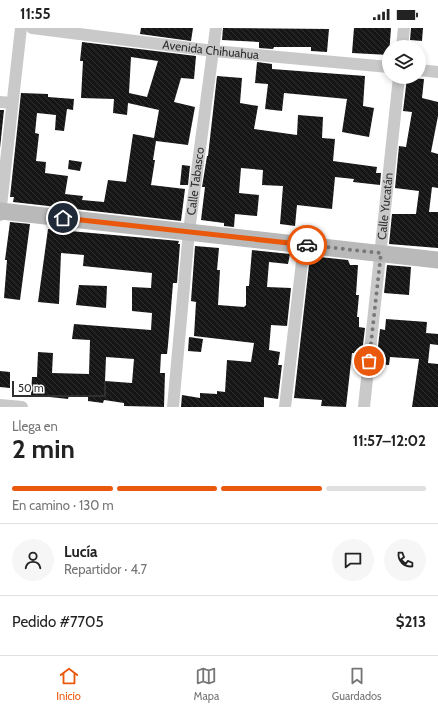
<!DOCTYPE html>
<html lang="es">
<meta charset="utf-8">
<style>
:root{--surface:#fff;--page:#f6f6f6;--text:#222;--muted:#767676;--line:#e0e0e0;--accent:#ea580c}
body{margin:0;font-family:Cabin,sans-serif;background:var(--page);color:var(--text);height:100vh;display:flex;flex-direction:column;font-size:15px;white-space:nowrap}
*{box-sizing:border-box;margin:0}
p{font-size:13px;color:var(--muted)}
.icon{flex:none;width:22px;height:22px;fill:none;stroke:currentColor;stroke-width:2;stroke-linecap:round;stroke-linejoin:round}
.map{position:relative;height:379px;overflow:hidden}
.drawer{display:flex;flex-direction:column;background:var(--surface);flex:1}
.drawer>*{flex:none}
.controls{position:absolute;left:382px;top:12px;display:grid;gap:8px}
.controls a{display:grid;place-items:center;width:44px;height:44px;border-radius:50%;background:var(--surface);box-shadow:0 2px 6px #0003;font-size:20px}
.scale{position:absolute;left:12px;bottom:10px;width:94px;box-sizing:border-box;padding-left:4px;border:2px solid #2f2f2f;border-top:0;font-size:11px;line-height:14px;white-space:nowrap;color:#2f2f2f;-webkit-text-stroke:3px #fff;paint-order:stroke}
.pin{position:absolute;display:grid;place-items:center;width:34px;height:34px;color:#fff;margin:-17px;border:2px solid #fff;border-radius:50%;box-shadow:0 1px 4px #0007}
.courier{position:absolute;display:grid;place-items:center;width:40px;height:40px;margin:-20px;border:3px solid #ea580c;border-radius:50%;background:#fff;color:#222;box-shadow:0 1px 5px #0007}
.overview em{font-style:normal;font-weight:800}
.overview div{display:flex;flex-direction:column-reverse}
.overview{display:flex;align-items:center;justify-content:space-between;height:68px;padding:0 12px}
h1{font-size:26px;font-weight:800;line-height:30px}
.bar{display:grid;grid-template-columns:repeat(4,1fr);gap:6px 4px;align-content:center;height:48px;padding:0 12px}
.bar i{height:5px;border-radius:3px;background:var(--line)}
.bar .selected{background:var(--accent)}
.bar p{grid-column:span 4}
.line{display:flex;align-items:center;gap:10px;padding:0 12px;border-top:1px solid var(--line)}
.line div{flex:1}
.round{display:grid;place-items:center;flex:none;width:42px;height:42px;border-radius:21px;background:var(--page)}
.status{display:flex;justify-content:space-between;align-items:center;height:28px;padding:0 20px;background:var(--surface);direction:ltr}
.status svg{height:11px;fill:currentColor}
.menu{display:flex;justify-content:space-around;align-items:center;height:56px;border-top:1px solid var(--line);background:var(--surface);font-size:11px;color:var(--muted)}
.menu a{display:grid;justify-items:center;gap:2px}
.menu .selected{color:var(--accent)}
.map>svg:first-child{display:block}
</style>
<div class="status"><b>11:55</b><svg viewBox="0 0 49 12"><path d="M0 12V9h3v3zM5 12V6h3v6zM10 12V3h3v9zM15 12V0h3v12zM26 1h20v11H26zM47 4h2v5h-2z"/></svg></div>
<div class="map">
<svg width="438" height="379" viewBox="0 0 438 379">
<defs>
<pattern id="building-back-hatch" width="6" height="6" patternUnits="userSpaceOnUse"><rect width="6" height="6" fill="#161616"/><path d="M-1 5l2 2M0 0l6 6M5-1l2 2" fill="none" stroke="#303030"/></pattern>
</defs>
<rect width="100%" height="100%" fill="#fff"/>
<path fill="url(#building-back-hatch)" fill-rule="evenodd" d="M141,0h52l-2,13 -51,-7z
M223,0l106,1 -2,23 -16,-1v-4h-37l-1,2 -14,-1v-6l-37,-2z
M354,0h37l-2,27 -37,-2z
M411,0h12l-1,13 -12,-1z
M82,14l114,14 -2,23 -13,-1 -7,24 21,5 -7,38 -32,-4 -3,19h2l-4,25 34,4 -4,32 -168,-19 1,-5h-4l11,-104 27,1v3l26,2 -1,11 -6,-1 -3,22 -9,-1 1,-15 -19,-2 -2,20 4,1 -3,27 10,1 -1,11 23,3 -3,18 18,2 -1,4 22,2 4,-22 18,2 7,-48 21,4 5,-28 -31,-7 -1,12 -14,-2 1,-14 -33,-1 2,-37h-3zM131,29l27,4 -11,36 -18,-4z
M257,34l15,2v5l93,7 -2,30 11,2 -5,29 -27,-5 5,-33 -63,-6 -2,18 -17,-2 3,-25 -13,-1z
M217,48l25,2 -2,25 18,3 -4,23 43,6 1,-20 25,2 -1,21 13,1 -2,22 44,6 -1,6h5l-1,12 -27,-3 1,-3 -19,-2 -3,32 -35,-4 -2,21 -15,-2 3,-38 -21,-1 1,-15 -22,-2 -2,25 20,2 -2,21 -22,-2 -1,13 -10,-1v-3l-23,-3 4,-33h-3l5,-31h1z
M407,50l17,1 -2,19 16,4v14l-7,36 7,2v34l-6,-1 -3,25h9v36l-49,-4 3,-30h24l3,-23 -24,-3 4,-42 7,1 6,-35 -9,-1z
M0,82h4l-4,38z
M69,132l13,2 -2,9 -12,-2z
M182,137l8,1 -2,19h-8z
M10,194l20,2 -10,76 -16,-2 3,-38h-2z
M48,201l131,12 -1,3h2l-3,39h-4l-5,62 -1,9h-6l-1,19h5l-1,34 -40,-1v-3l-20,-3 -1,3 -15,-2v-6h-19l-1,4 -37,-4 1,-18h5l1,-25 15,1 -1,20 37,1 1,-34 -18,-1 2,-15 77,6 1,-17 -20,-2v-24l19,1 1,-15 -69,-7 1,-11 -23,-2 -2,51 -21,-2zM106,329l28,2 -2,24 -27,-2z
M195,218l24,2 -2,22h3l-2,35 26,2 2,-2v-19h3l3,-36 38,4 -2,10 -19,-2 -2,25 24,1 -4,38 -16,-1 -2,25 11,2 -2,13h4l-4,34 -14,-2v10h-83l1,-12 18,3v-5l17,1v-3l8,1 2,-32 24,2 3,-19 -60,-7 2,-34 -5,-1z
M310,228l38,4 2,5h8l-2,30h3l-2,22h2v10l6,1 -3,25h-10l-6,54 -25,-1 1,-6 -28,-2z
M387,237l24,2 -2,28 -25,-2z
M79,257l28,1 -1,22 -30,-3z
M386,291l41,3 -1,11 12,1v11l-8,-1 -2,19 10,1v43h-26l7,-48 -29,-2 -1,8 -13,-1 4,-35 5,1z
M189,309l14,2 -2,13 -13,-1z
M0,343l10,1v16l-10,-1z"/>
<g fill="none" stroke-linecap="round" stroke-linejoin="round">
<g stroke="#c9c9c9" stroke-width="12">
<path id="s1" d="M32,0l182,23 175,16"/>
<path d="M402,19l2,-19"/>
<path d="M419,42l19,2"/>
<path d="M0,74l12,1"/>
<path d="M0,187l21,-187"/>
<path d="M0,377l22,2"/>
<path id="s2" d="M173,379l16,-176 27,-203"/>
<path d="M285,379l19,-162"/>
<path id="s3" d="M364,379l35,-330"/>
</g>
<path stroke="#b9b9b9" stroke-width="17" d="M0,183l438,49"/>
</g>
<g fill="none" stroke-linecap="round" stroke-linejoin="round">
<path stroke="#787878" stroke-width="4" stroke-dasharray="0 7.2" d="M307,217l74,8 -12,108"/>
<path stroke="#ea580c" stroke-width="5" d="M63,190l244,27"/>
</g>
<g text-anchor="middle" stroke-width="4" stroke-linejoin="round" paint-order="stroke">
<g font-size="12" fill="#2f2f2f" stroke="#fff">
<text dy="4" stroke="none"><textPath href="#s1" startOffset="180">Avenida Chihuahua</textPath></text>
<text dy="4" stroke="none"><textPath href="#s2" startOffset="227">Calle Tabasco</textPath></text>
<text dy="4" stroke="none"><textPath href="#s3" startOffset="202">Calle Yucatán</textPath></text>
</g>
</g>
</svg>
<div class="controls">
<a><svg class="icon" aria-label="layers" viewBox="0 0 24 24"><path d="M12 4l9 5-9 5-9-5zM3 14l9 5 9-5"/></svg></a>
</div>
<div class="scale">50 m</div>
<div class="pin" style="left:369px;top:333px;background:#ea580c"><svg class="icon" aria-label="bag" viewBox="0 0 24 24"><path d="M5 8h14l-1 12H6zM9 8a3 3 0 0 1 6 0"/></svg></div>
<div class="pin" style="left:63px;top:190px;background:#1f2937"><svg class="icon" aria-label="home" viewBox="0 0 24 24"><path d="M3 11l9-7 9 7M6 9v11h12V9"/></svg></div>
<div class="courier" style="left:307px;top:217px"><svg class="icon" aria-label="car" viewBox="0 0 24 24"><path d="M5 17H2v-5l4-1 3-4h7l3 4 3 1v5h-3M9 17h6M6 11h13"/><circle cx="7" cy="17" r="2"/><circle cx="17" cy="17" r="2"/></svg></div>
</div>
<section class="drawer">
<div class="overview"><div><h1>2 min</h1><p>Llega en</p></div><em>11:57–12:02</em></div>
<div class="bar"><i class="selected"></i><i class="selected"></i><i class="selected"></i><i></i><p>En camino · 130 m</p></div>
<div class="line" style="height:72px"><a class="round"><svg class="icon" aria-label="person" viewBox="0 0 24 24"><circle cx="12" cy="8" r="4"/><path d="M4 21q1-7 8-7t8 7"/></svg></a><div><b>Lucía</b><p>Repartidor · 4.7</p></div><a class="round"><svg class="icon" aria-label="chat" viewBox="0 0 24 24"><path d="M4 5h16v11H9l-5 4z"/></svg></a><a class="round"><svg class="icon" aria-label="phone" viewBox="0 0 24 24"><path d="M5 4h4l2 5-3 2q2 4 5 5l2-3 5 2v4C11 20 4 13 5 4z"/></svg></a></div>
<div class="line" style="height:52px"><div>Pedido #7705</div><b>$213</b></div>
</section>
<nav class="menu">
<a class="selected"><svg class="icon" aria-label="home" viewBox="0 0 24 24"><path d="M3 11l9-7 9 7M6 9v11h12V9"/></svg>Inicio</a>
<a><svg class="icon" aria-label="map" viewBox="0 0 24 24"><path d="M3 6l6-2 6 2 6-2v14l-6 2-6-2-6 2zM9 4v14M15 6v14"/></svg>Mapa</a>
<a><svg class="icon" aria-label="saved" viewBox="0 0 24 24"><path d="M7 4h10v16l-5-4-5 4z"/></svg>Guardados</a>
</nav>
